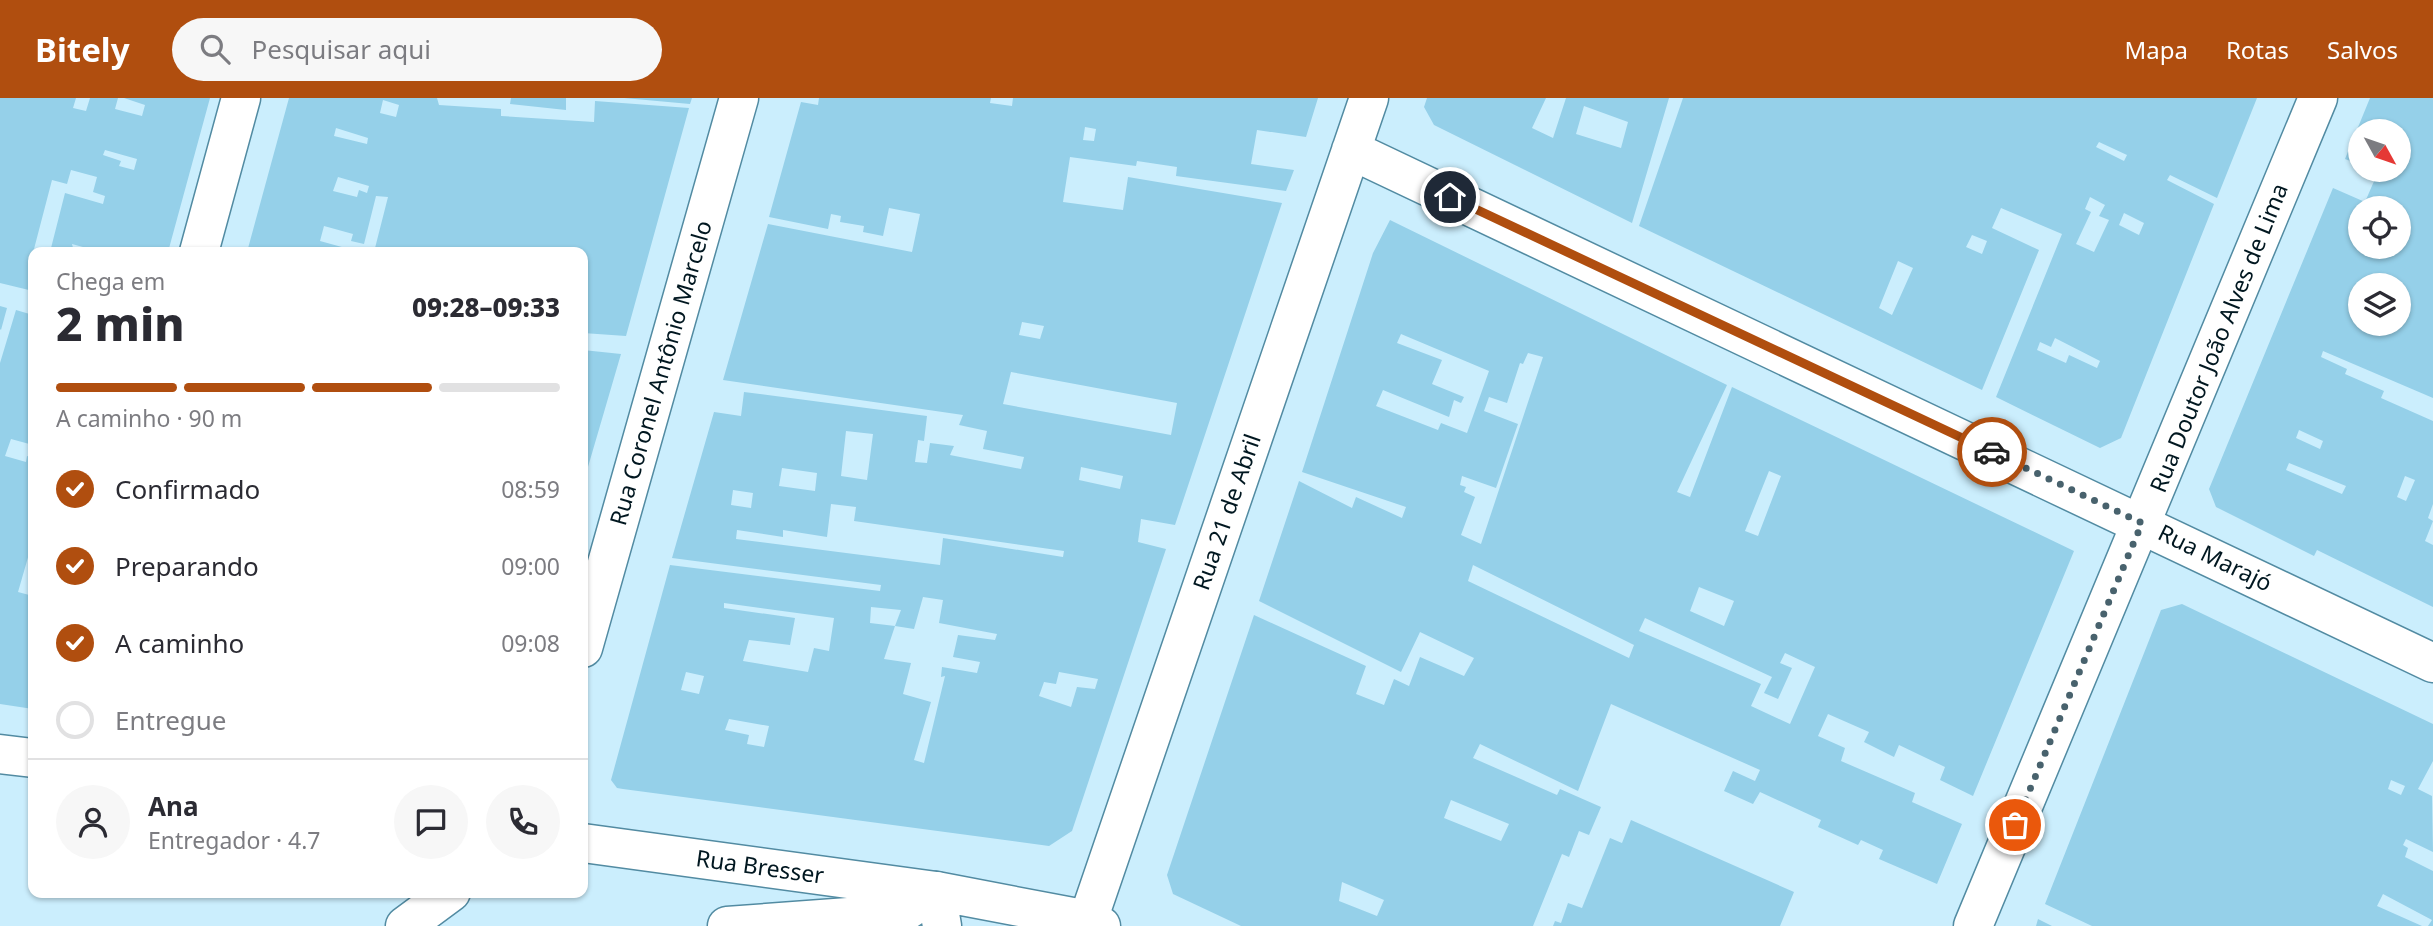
<!DOCTYPE html>
<html lang="pt">
<meta charset="utf-8">
<style>
:root{--surface:#fff;--page:#f7f7f7;--text:#2b2b33;--muted:#7c7c81;--line:#e1e1e2;--accent:#b04e0f}
body{margin:0;font-family:"Noto Sans",sans-serif;background:var(--page);color:var(--text);height:100vh;display:flex;flex-direction:column;font-size:26px;white-space:nowrap}
*{box-sizing:border-box;margin:0}
p{font-size:23px;color:var(--muted)}
.icon{flex:none;width:38px;height:38px;fill:none;stroke:currentColor;stroke-width:2;stroke-linecap:round;stroke-linejoin:round}
.map{position:relative;flex:1;overflow:hidden}
.panel{position:absolute;left:28px;top:149px;width:560px;height:651px;display:flex;flex-direction:column;background:var(--surface);border-radius:14px;box-shadow:0 2px 5px #0004}
.panel>*{flex:none}
.needle{width:46px;rotate:130deg}
.fabs{position:absolute;left:2348px;top:21px;display:grid;gap:14px}
.fabs a{display:grid;place-items:center;width:63px;height:63px;border-radius:50%;background:var(--surface);box-shadow:0 2px 5px #0004;font-size:35px}
.pin{position:absolute;display:grid;place-items:center;width:60px;height:60px;color:#fff;margin:-30px;border:4px solid #fff;border-radius:50%;box-shadow:0 2px 7px #0007}
.courier{position:absolute;display:grid;place-items:center;width:70px;height:70px;margin:-35px;border:5px solid #b04e0f;border-radius:50%;background:#fff;color:#222;box-shadow:0 2px 9px #0007}
.headline em{font-style:normal;font-weight:800}
.headline div{display:flex;flex-direction:column-reverse}
.headline{display:flex;align-items:center;justify-content:space-between;height:119px;padding:0 28px}
h1{font-size:46px;font-weight:800;line-height:52px}
.bar{display:grid;grid-template-columns:repeat(4,1fr);gap:10px 7px;align-content:center;height:84px;padding:0 28px}
.bar i{height:9px;border-radius:5px;background:var(--line)}
.bar .on{background:var(--accent)}
.bar p{grid-column:span 4}
.line{display:flex;align-items:center;gap:18px;padding:0 28px;border-top:2px solid var(--line)}
.line div{flex:1}
.round{display:grid;place-items:center;flex:none;width:74px;height:74px;border-radius:37px;background:var(--page)}
ol{padding:0 28px;list-style:none}
li{display:flex;align-items:center;gap:21px;height:77px}
li p{margin-inline-start:auto}
li .icon{padding:7px;border-radius:50%;background:var(--accent);color:#fff;stroke-width:4}
li:last-child{color:var(--muted)}
li i{width:38px;height:38px;border:4px solid var(--line);border-radius:50%}
header{display:flex;align-items:center;gap:42px;box-sizing:border-box;height:98px;padding:0 35px;background:var(--accent);color:#fff}
header strong{font-size:33px}
nav{display:flex;gap:38px;margin-inline-start:auto;font-size:24px}
.search{width:490px;height:63px;background:var(--page);display:flex;align-items:center;gap:18px;box-sizing:border-box;padding:0 24px;border-radius:38px;color:var(--muted);font-size:26px}
.map>svg:first-child{display:block}
</style>
<header>
<strong>Bitely</strong>
<div class="search"><svg class="icon" aria-label="search" viewBox="0 0 24 24"><circle cx="10" cy="10" r="6"/><path d="M15 15l6 6"/></svg>Pesquisar aqui</div>
<nav><a>Mapa</a><a>Rotas</a><a>Salvos</a></nav>
</header>
<div class="map">
<svg width="2433" height="828" viewBox="0 0 2433 828">
<rect width="100%" height="100%" fill="#cbeefd"/>
<path fill="#95d0e9" fill-rule="evenodd" d="M0,0h76l-3,10 13,3 4,-13h28l-3,11 27,7 3,-11 -21,-7h86l-42,154h-67l-29,-8 2,8h-24l15,-59 38,11 2,-8 -12,-4 4,-15 -26,-7 -4,14 -15,-4 -18,69 7,3h-8v39l-33,-8zM105,52l32,9 -3,11 -15,-4 2,-5 -18,-6z
M289,0h148l2,7 62,4v7l93,6 1,-21 94,7 -63,228 -43,-3v-81h-209l14,-55 -12,-1 -12,48 -13,-3 2,-7 -29,-8 -4,15 40,11h-113zM383,2l16,5 -3,12 -16,-4zM336,30l32,10 -1,6 -33,-8zM338,79l31,9 -2,7 -8,-3 -2,7 -24,-6z
M511,0h55v12l-56,-6z
M624,0h68l-2,6z
M819,0h172l-1,5 22,3 1,-8h305l-12,39 -49,-7 -6,34 43,6 -8,21 -110,-15 1,-9 -40,-6 -1,5 -66,-9 -7,45 60,8 5,-33 154,26 -107,322 -34,-6 -3,23 28,7 -94,282 -23,15 -426,-57 -6,-1 -6,-8 59,-215 210,26 1,-6 -209,-27 42,-146 27,4 3,-24 183,24 -3,25 -6,-1 -3,22 12,1 3,-20 24,3 -4,9 71,14 3,-12 -41,-8 4,-18 -28,-6 4,-10 -240,-35 45,-156 144,28 8,-38 -31,-6 -6,28 -20,-4 1,-6 -24,-4 1,-6 -10,-2 -3,15 -59,-12 32,-115 17,3zM1085,29l11,2 -2,12 -11,-1zM1022,224l22,4 -4,13 -21,-4zM1011,274l166,31 -6,32 -168,-31zM846,333l27,3 -6,46 -26,-4zM1081,369l42,9 -3,13 -41,-9zM782,370l35,5 -2,18 -36,-5zM733,392l20,3 -2,15 -20,-3zM831,406l25,3 -2,14 210,30 -1,6 -120,-19 -3,27 -204,-26 1,-9 46,7v-7l44,7zM923,499l20,3 -4,23 58,11 -2,6 -37,-5 -5,22 27,5 -3,11 -35,-6 -1,10 4,-1 -21,87 -10,-3 17,-58 -28,-8 8,-31 -27,-4 11,-33 -25,-3 1,-16 30,3 -6,16 19,3zM724,505l110,15 -5,33 -15,-3 -6,24 -65,-11 6,-21 41,5 5,-27 -71,-10zM686,574l18,4 -5,18 -18,-4zM1059,574l39,7 -3,10 -18,-2 -6,20 -32,-11 5,-14 12,2zM729,621l40,7 -5,21 -17,-3 2,-9 -24,-5z
M1427,0h119l-14,30 21,10 13,-40h103l-37,125 -198,-98 -10,-18zM1584,8l44,16 -7,26 -45,-14z
M1683,0h574l-40,100 -47,-23 -3,5 47,24 -93,234 -21,10 -104,-51 66,-163 -61,-26 -9,20 47,22 -57,140 -343,-164zM2099,44l28,13 -3,6 -28,-14zM2090,99l15,8 -6,11 10,4 -15,32 -18,-8 15,-32 -6,-3zM2124,115l20,10 -5,12 -20,-10zM1972,137l15,6 -5,13 -16,-7zM1898,163l15,7 -21,47 -13,-7zM2055,240l45,23 -3,7 -28,-13 -3,8 -29,-13 3,-8 11,5z
M2370,0h63v300l-110,-47 -2,6 26,12 -2,5 39,17 -3,7 52,23v83l-5,14 5,3 -8,20 8,4v62l-116,-57 -3,6 -98,-49 -7,-18 124,-301 32,14 13,-30 -7,-2h28v-39h-38v34l-16,-6zM2361,110h38v39h-38zM2361,187h38v39h-38zM2299,332l24,11 -3,8 -24,-11zM2289,365l57,23 -4,8 -56,-24zM2405,378l10,4 -9,21 -9,-4z
M1390,122l337,165 -50,107 13,5 42,-110 342,164 -101,245 -33,-16 5,-13 -46,-22 -5,12 -30,-15 5,-10 -41,-18 -10,22 27,12 -4,13 74,32 -3,9 50,22 -25,60 -58,-25 4,-9 -22,-10 -3,5 -40,-18 3,-7 -61,-28 -7,12 -29,-13 9,-20 22,10 5,-11 -149,-66 -33,87 -98,-47 -7,14 84,37 3,-6 41,18 -12,28 -10,-4 -10,26 -7,-3 -29,72h-292l-68,-32 -6,-19 87,-260 112,51 -10,28 28,11 10,-26 15,7 11,-29 44,19 10,-18 -54,-26 -19,40 -142,-71 40,-120 53,27 4,-11 46,21 4,-11 -104,-35 71,-219zM1401,236l88,37 -22,62 -26,-10 -3,7 -62,-24 7,-16 66,27 5,-17 7,3 3,-6 -32,-13 10,-24 -45,-17zM1528,255l15,4 -62,187 -20,-9 14,-38 -11,-5 2,-5 -6,-2 2,-9 34,12 22,-64 -34,-13 5,-14 18,6 13,-40 3,1zM1769,373l12,5 -23,60 -13,-5zM1473,467l161,80 -5,13 -161,-77zM1699,489l35,14 -10,25 -34,-15zM1645,520l127,59 -8,16 14,6 14,-31 -12,-5 5,-10 30,14 -25,57 -39,-18 10,-22 -122,-53zM1451,702l58,24 -8,17 -57,-23zM1342,784l42,18 -7,16 -38,-15z
M0,208l7,2 -6,22 -1,-1z
M16,212l17,5v130l-22,-6 -6,17 21,6 1,-6 6,2v55l-5,20 5,1v6l-15,52 15,4v113l-33,-5v-341z
M583,252l38,4 -38,130z
M2182,506l251,120v37l-15,28 14,7 1,56 -27,-13 -3,6 5,3 -3,9 28,14v55h-5l4,-6 -49,-26 -6,12 45,20h-330l-47,-22 116,-294zM2391,682l14,6 -4,9 -13,-6z
M1631,722l163,72 -14,34h-227l2,-5 6,2 7,-20 14,5 28,-70 12,5z
M2038,821l14,7h-16z"/>
<g fill="none" stroke-linecap="round" stroke-linejoin="round">
<g stroke="#528ba2" stroke-width="41">
<path id="street" d="M1351,52l1082,513
M199,154l42,-154
M583,550l156,-550
M1088,822l281,-822"/>
</g>
<g stroke="#528ba2" stroke-width="41">
<path id="secondary" d="M0,656l33,4
M583,745l353,48
M1973,828l345,-828"/>
</g>
<g stroke="#528ba2" stroke-width="41">
<path id="primary" d="M936,793l6,35
M405,828l46,-34
M727,828l176,-13 33,-22 152,29 13,6"/>
</g>
<use href="#street" stroke="#fff" stroke-width="38"/>
<use href="#secondary" stroke="#fff" stroke-width="38"/>
<use href="#primary" stroke="#fff" stroke-width="38"/>
</g>
<g fill="none" stroke-linecap="round" stroke-linejoin="round">
<path stroke="#48626d" stroke-width="7" stroke-dasharray="0 12.6" d="M1992,354l150,71 -127,302"/>
<path stroke="#b04e0f" stroke-width="9" d="M1450,99l542,255"/>
</g>
<g text-anchor="middle" stroke-width="5" stroke-linejoin="round" paint-order="stroke">
<g font-size="23" fill="#011720" stroke="#fff">
<text transform="translate(2219 240) rotate(-68)" y="8">Rua Doutor João Alves de Lima</text>
<text transform="translate(661 275) rotate(-74)" y="8">Rua Coronel Antônio Marcelo</text>
<text transform="translate(1227 414) rotate(-71)" y="8">Rua 21 de Abril</text>
<text transform="translate(2215 460) rotate(26)" y="8">Rua Marajó</text>
<text transform="translate(760 769) rotate(8)" y="8">Rua Bresser</text>
</g>
</g>
</svg>
<div class="fabs">
<a><svg class="needle" viewBox="-14 -14 28 28"><path d="M0-13l5 13h-10z" fill="#e53935"/><path d="M0 13l5-13h-10z" fill="#7c7c81"/></svg></a>
<a><svg class="icon" aria-label="locate" viewBox="0 0 24 24"><circle cx="12" cy="12" r="6"/><path d="M12 2v4M12 18v4M2 12h4M18 12h4"/></svg></a>
<a><svg class="icon" aria-label="layers" viewBox="0 0 24 24"><path d="M12 4l9 5-9 5-9-5zM3 14l9 5 9-5"/></svg></a>
</div>
<div class="pin" style="left:2015px;top:727px;background:#ea580c"><svg class="icon" aria-label="bag" viewBox="0 0 24 24"><path d="M5 8h14l-1 12H6zM9 8a3 3 0 0 1 6 0"/></svg></div>
<div class="pin" style="left:1450px;top:99px;background:#1f2937"><svg class="icon" aria-label="home" viewBox="0 0 24 24"><path d="M3 11l9-7 9 7M6 9v11h12V9"/></svg></div>
<div class="courier" style="left:1992px;top:354px"><svg class="icon" aria-label="car" viewBox="0 0 24 24"><path d="M5 17H2v-5l4-1 3-4h7l3 4 3 1v5h-3M9 17h6M6 11h13"/><circle cx="7" cy="17" r="2"/><circle cx="17" cy="17" r="2"/></svg></div>
<section class="panel">
<div class="headline"><div><h1>2 min</h1><p>Chega em</p></div><em>09:28–09:33</em></div>
<div class="bar"><i class="on"></i><i class="on"></i><i class="on"></i><i></i><p>A caminho · 90 m</p></div>
<ol>
<li><svg class="icon" aria-label="check" viewBox="0 0 24 24"><path d="M5 12l5 5 9-10"/></svg>Confirmado<p>08:59</p></li>
<li><svg class="icon" aria-label="check" viewBox="0 0 24 24"><path d="M5 12l5 5 9-10"/></svg>Preparando<p>09:00</p></li>
<li><svg class="icon" aria-label="check" viewBox="0 0 24 24"><path d="M5 12l5 5 9-10"/></svg>A caminho<p>09:08</p></li>
<li><i></i>Entregue</li>
</ol>
<div class="line" style="height:126px"><a class="round"><svg class="icon" aria-label="person" viewBox="0 0 24 24"><circle cx="12" cy="8" r="4"/><path d="M4 21q1-7 8-7t8 7"/></svg></a><div><b>Ana</b><p>Entregador · 4.7</p></div><a class="round"><svg class="icon" aria-label="chat" viewBox="0 0 24 24"><path d="M4 5h16v11H9l-5 4z"/></svg></a><a class="round"><svg class="icon" aria-label="phone" viewBox="0 0 24 24"><path d="M5 4h4l2 5-3 2q2 4 5 5l2-3 5 2v4C11 20 4 13 5 4z"/></svg></a></div>
</section>
</div>
